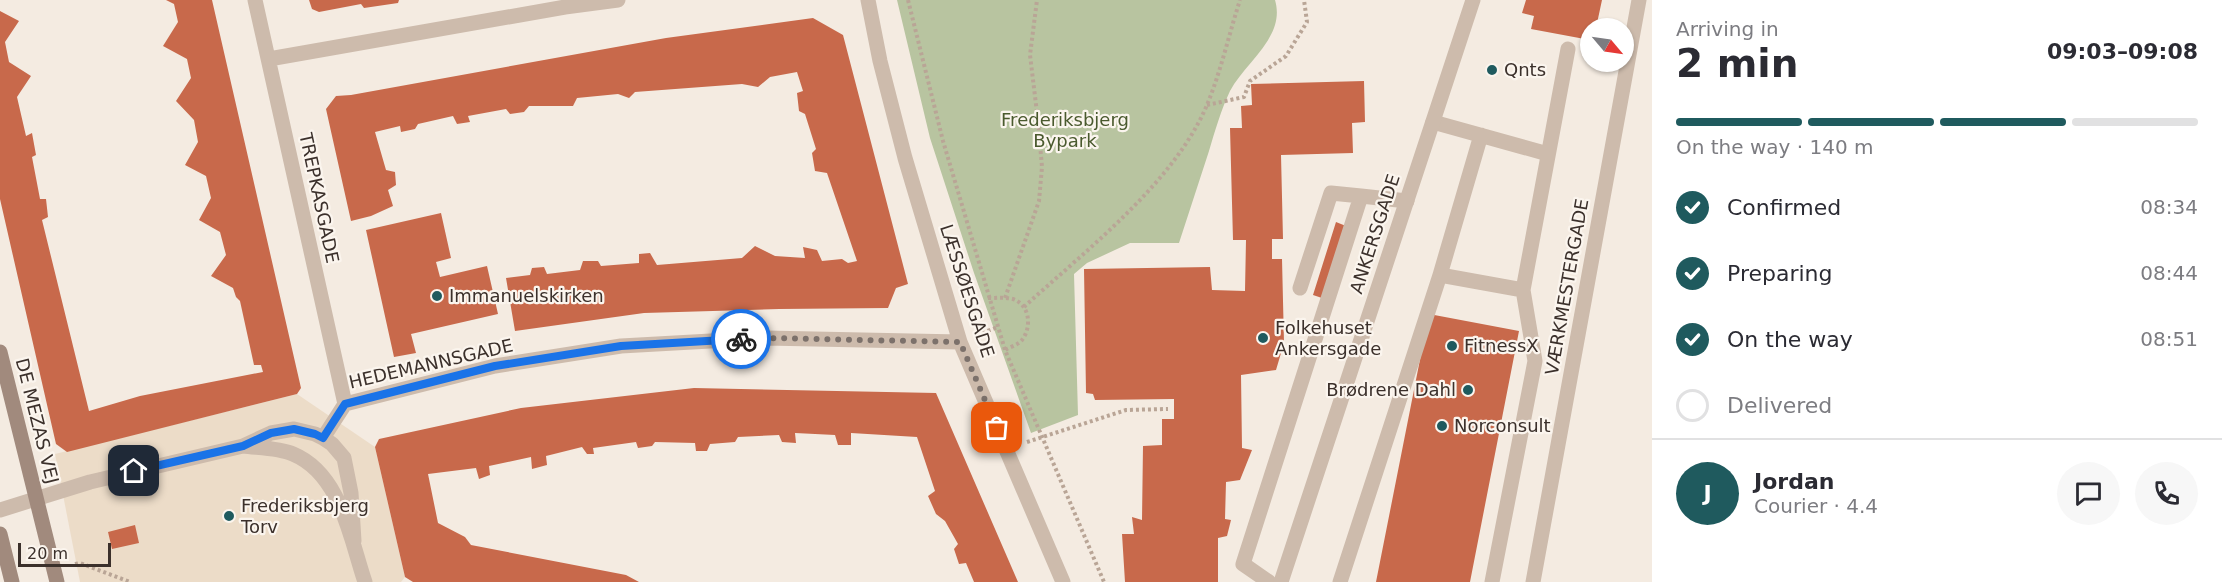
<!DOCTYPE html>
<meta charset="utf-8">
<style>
:root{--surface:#fff;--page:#f7f7f7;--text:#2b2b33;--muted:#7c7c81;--line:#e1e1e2;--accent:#1f5a5e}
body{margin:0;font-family:"DejaVu Sans",sans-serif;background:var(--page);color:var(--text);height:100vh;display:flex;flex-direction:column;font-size:22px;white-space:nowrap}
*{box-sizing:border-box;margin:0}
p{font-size:20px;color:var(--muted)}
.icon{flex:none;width:33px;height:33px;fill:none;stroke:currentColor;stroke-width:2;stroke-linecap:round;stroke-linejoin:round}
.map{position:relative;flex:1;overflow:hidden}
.side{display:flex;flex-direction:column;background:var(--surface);width:570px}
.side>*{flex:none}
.needle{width:39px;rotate:119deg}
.controls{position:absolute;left:1580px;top:18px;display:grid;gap:12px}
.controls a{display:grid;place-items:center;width:54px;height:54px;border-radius:50%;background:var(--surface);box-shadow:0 2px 4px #0004;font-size:30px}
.scale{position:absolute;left:18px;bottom:15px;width:93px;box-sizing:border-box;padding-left:6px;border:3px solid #3b302b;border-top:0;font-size:16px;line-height:21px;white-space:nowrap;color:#3b302b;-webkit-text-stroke:4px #fbf5ee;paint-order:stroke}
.pin{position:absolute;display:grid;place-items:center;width:51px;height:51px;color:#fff;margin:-26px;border-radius:12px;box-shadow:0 3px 9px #0006}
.courier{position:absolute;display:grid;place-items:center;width:60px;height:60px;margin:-30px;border:4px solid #1a73e8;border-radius:50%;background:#fff;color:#222;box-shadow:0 2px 8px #0007}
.head em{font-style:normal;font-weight:800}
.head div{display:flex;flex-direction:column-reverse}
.head{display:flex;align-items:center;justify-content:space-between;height:102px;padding:0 24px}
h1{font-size:39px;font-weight:800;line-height:45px}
.bar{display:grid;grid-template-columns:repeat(4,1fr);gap:9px 6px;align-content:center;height:72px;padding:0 24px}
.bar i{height:8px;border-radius:4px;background:var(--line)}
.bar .on{background:var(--accent)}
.bar p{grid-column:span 4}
.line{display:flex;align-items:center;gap:15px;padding:0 24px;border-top:2px solid var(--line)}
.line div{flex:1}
.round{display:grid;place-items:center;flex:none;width:63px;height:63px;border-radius:32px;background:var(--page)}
ol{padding:0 24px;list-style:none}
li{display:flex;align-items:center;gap:18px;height:66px}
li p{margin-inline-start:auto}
li .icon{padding:6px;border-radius:50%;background:var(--accent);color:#fff;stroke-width:4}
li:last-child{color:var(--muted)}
li i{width:33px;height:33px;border:3px solid var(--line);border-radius:50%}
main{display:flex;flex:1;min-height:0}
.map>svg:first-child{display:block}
</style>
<main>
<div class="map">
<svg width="1652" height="582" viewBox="0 0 1652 582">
<rect width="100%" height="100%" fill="#f4ebe1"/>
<path fill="#b8c4a0" d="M897,0h378c11,37 -30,62 -45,91 -9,19 -15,40 -21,60 -10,31 -20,61 -30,92h-49l-43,20 -13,11 4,141 -47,18 -57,-160 -44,-135z"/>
<path fill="#ecdcc8" d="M297,394l78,53 30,130 -4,5h-321l-25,-128z"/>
<path fill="#c8694b" d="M166,0h46l89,388 -4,6 -230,58 -11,-8 -56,-245v-188l19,10 -14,21 4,20 22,14 -14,21 9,39 6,-3 4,22 -4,2 8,42h6l2,18 -6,3 47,191 51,-15 123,-24 -2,-7h-7l-14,-64 -4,-4 -3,-9 -22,-12 15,-21 -6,-23 -21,-12 12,-22 -5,-22 -21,-11 13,-23 -4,-22 -18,-19 15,-23 -4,-19 -24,-13 15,-24 -4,-18z
M309,0h90l-1,3 -34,5 -3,-4 -42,8 -7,-3z
M1526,0h76l-6,28h-6v12l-59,-11 3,-13 -12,-3z
M813,18l30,17 65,249 -12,4 -8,20 -109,1 -135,4 -129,18 -9,-53 24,-3 2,-7 12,-1 3,7 33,-4 3,-9h15l3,5 38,-3v-9l11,-1 7,12 85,-7 13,-12 20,10 30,2 -2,-11 14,3 5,11 20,-2 6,4 9,-2 -30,-88 -12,-2 -3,-18 4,-4 -11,-35 -6,-3 -2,-18 6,-2 -6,-19 -27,5 -12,10 -16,-3 -107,8 -6,6 -11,-4 -41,4 -4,8h-44l-5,6 -14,2 -4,-5 -38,7 2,6 -13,2 -4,-8 -35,8 -3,5 -14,3 -1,-6 -25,6 11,38 9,2 1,13 -8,5 5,16 -22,10 -20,5 -25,-112 10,-13 15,-1 315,-57z
M1364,81l1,41 -13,1 1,30 -72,2 2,84h-11v20h10l2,84 -8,27 -35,5 1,73 10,2 -12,30 -14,2 -1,37 6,1 -4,16 -9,2v44h-93l-3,-48h12l-2,-17 10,3 1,-74 19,-1v-26h12v-20l-79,1 -2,-6 -7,-1 -2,-124 126,-2 2,23 33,1 1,-51h-13l-3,-112h12l-1,-22 11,-1 -1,-21z
M441,213l10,45 -15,4 4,15 47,-11 11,48 -87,20 5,19 -22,4 -28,-127z
M1336,222l10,4 -24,72 -9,-3z
M1429,314l90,17 -49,251h-94z
M694,388l242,5 82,189h-44l-8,-19 -7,1 -5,-15 4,-5 -13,-23 -9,-7 -8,-18 7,-5 -18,-54 -66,-4v12h-13l-3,-10 -40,-2 1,10 -14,-1 -3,-7 -41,2 -3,5 -25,2 -3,7h-11l-1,-8 -40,-1 -3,4 -14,2 -2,-6 -43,6 1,6h-7l-5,-7 -36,9 1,9 -15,4 -1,-12 -42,9 1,9 -11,4 -3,-11 -48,6 10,49 27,14 6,8 155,30 13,7h-226l-8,-5 -30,-130 4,-8 142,-31z
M135,525l4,18 -27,6 -4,-17z"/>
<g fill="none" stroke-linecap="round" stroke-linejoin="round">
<path stroke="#b9a596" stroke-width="4" stroke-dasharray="3 3" stroke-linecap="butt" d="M908,0l35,141 62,209 99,232
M1207,105l37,-8 6,-16 36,-25 21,-34 -3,-22
M988,298c9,0 17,-1 25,1 17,6 19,28 9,41 -4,5 -12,7 -17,10
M1005,298l34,-97 3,-34 -4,-46 -8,-66 7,-55
M1024,307c62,-57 150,-124 183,-202 14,-34 22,-71 33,-105
M982,333l16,-6
M1027,442l99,-32 42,-1
M75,564l5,-1 50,19"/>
<path stroke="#cdbbac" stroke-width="15" d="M1433,122l115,32
M1481,135l-41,140 83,15 45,-241
M1300,288l31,-95 30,3
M1269,582l-26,-18 118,-368 46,5
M1340,582l100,-307
M1492,582l43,-221 -12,-71"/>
<path stroke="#cdbbac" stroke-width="15" d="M255,0l90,404
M868,0l12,61 25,97 55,184 103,240
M269,59l296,-52 53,-7
M323,438l22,-34 150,-38 126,-20 145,-8 194,4
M243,446c16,2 36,2 50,8 48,20 57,84 72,128
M0,510l90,-28 153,-36 28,-13 23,-4 21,5 8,4 9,6 12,14 7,35 3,48
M1281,582l192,-582
M1533,582l106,-582"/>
<path stroke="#a18a7d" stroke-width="15" d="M0,352l57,230
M0,534l12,48"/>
</g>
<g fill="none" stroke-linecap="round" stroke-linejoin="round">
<path stroke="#7c716b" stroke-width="6" stroke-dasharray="0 10.8" d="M741,339l25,-1 194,4 37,86"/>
<path stroke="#1a73e8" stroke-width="8" d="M134,471l109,-25 28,-13 23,-4 21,5 8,4 22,-34 150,-38 126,-20 120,-7"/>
</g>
<g fill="#1f5a5e" stroke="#fbf5ee" stroke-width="2">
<circle cx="1492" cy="70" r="6"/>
<circle cx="437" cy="296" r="6"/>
<circle cx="1263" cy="338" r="6"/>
<circle cx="1452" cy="346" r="6"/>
<circle cx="1468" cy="390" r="6"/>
<circle cx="1442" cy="426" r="6"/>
<circle cx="229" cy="516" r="6"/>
</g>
<g text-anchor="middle" stroke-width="4.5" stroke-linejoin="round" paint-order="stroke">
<g font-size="18" fill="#3b302b" stroke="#fbf5ee" text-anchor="start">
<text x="1504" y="76">Qnts</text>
<text x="449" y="302">Immanuelskirken</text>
<text x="1275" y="334">Folkehuset<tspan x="1275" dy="21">Ankersgade</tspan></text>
<text x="1464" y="352">FitnessX</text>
<text x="1456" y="396" text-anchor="end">Brødrene Dahl</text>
<text x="1454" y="432">Norconsult</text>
<text x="241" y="512">Frederiksbjerg<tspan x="241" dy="21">Torv</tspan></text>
</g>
<g font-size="18" fill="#4a5a2e" stroke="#fbf5ee">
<text x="1065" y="126">Frederiksbjerg<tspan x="1065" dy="21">Bypark</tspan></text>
</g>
<g font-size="18" fill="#3b302b" stroke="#fbf5ee">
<text transform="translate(319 198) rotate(78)" y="6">TREPKASGADE</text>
<text transform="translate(1375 234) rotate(-72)" y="6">ANKERSGADE</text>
<text transform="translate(1567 287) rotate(-80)" y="6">VÆRKMESTERGADE</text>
<text transform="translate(967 291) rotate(72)" y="6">LÆSSØESGADE</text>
<text transform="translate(431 364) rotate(-13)" y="6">HEDEMANNSGADE</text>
<text transform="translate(37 421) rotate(76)" y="6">DE MEZAS VEJ</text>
</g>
</g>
</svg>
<div class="controls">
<a><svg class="needle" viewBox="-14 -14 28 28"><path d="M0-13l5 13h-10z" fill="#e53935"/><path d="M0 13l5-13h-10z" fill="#7c7c81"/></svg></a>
</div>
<div class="scale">20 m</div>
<div class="pin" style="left:997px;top:428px;background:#ea580c"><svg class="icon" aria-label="bag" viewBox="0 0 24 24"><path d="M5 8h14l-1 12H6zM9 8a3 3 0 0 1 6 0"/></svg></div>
<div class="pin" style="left:134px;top:471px;background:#1f2937"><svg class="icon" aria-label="home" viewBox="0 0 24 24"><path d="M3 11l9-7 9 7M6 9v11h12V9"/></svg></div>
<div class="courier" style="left:741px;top:339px"><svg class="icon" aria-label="bike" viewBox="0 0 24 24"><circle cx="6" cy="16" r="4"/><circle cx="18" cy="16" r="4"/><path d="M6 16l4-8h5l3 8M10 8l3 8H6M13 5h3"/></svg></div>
</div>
<section class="side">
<div class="head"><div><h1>2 min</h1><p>Arriving in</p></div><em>09:03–09:08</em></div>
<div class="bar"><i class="on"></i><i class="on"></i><i class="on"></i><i></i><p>On the way · 140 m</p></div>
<ol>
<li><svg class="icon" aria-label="check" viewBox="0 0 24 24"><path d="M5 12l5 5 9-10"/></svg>Confirmed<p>08:34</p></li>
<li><svg class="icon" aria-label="check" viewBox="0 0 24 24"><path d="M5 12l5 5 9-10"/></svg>Preparing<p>08:44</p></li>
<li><svg class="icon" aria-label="check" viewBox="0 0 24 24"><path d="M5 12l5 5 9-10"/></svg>On the way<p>08:51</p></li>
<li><i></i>Delivered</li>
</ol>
<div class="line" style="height:108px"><b class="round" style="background:var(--accent);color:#fff">J</b><div><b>Jordan</b><p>Courier · 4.4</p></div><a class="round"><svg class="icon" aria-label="chat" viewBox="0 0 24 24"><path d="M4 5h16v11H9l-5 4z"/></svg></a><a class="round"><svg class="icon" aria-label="phone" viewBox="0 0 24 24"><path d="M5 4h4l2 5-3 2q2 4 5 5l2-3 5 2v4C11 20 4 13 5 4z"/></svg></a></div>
</section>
</main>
